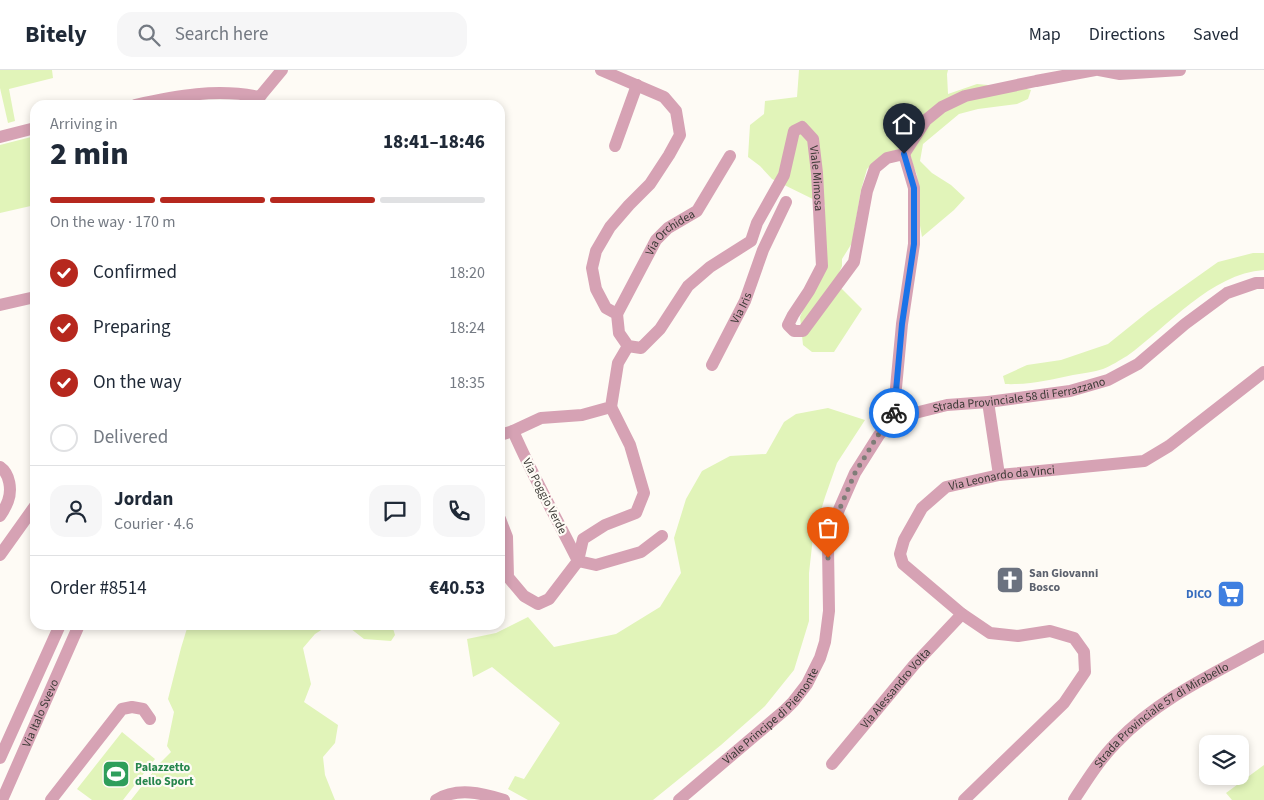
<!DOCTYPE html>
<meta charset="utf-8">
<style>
:root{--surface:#fff;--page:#f6f6f7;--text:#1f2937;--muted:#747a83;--line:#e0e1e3;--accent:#b6281e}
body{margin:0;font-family:"Source Sans 3",sans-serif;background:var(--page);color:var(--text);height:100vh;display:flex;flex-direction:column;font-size:19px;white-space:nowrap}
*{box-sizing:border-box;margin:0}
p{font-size:16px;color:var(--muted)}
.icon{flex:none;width:28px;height:28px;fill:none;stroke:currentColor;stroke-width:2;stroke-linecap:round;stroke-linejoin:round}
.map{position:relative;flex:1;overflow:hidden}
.sheet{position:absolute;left:30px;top:30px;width:475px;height:530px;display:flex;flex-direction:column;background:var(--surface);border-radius:15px;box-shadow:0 2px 8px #0003}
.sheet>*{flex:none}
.tools{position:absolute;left:1199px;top:665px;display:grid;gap:10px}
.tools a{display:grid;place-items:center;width:50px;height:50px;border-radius:10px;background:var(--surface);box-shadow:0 2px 8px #0003;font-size:25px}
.pin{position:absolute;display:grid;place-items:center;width:42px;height:42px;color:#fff;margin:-51px -21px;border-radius:50% 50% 50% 0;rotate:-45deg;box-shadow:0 0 5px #0007}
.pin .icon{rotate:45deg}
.courier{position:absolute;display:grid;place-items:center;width:50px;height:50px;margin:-25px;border:4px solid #1a73e8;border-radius:50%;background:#fff;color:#222;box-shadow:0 1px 6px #0007}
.overview em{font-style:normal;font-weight:800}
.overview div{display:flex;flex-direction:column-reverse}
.overview{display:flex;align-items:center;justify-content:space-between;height:85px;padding:0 20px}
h1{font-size:32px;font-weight:800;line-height:38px}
.bar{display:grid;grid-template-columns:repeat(4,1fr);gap:8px 5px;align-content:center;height:60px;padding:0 20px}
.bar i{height:6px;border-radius:4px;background:var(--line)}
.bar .on{background:var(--accent)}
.bar p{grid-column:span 4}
.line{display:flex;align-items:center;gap:12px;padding:0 20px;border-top:1px solid var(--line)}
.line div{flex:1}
.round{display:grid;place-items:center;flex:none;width:52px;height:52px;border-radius:15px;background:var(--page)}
ol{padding:0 20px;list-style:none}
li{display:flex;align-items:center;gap:15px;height:55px}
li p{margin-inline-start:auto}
li .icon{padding:5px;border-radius:50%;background:var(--accent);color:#fff;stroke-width:4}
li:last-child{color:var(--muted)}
li i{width:28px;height:28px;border:2px solid var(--line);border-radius:50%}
header{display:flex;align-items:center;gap:30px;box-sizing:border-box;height:70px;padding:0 25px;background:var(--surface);border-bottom:1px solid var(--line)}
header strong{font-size:24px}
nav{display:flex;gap:28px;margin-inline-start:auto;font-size:18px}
.search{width:350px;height:45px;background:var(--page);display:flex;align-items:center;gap:12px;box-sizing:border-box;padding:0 18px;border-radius:15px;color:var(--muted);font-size:19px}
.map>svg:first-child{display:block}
</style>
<header>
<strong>Bitely</strong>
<div class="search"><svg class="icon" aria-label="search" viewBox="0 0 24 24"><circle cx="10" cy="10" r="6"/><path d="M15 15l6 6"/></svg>Search here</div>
<nav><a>Map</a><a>Directions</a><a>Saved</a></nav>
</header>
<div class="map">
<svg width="1264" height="730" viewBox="0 0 1264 730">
<rect width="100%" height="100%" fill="#fefbf5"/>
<path fill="#e1f4b9" d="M0,0h52l1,8 -44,11 6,32 -7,2 -8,-35z
M799,0h149l-1,4 1,20 29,-10 45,4 9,2 -3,9 -11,5 -39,5 -19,5 -36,30 -3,17 12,12 19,12 14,13 -11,12 -32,27 -3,-17v-25l-2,-20 -4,-10 -2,-8 -12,-8 -17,6 -15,14 -6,21 -9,53 -10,16v7l-7,16 27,27 -28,43h-22l-9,-7 -3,-28 7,-16 12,-19 6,-77 -53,-26 -12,-13 -12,-9 2,-32 14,-11 1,-13 32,-4z
M35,66v69l-35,8v-68z
M1253,183h11v17c-54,4 -95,56 -137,86 -7,4 -16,10 -24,13 -9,3 -20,4 -30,6 -22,5 -45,10 -68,9l-2,-8 24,-11 34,-5 47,-16 41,-33 69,-49z
M828,338l37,12 -28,43 -12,34 -12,40 -4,36v48l-15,49 -29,36 -44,39 -68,55h-125l-20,-11 7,-13 9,3 36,-56 -68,-56 -19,10 -6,-38 29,-6 32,-16 26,30 62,-13 44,-27 21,-34 -7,-35 12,-39 16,-28 28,-15 36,-2 18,-32 12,-8z
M188,555h141l-14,9 -12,14 8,36 -7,18 34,23 -3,18 -12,14 2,18 10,25h-204l29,-37 11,-11 -4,-6 7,-34 -6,-13 13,-51z
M346,555h46l3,10 -4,6 -27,-2z
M122,662l33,27 -32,41h-31l-15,-11z
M1264,695v35h-32l-6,-7z"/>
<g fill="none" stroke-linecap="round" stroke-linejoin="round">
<g stroke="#d6a2b4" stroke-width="12">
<path id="s1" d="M601,0l63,27 12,14 4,24 -11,20 -19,29 -21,21 -19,22 -14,24 -4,17 4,21 10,19 11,6 2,19 9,13 13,2 19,-19 28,-43 22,-19 41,-26 6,-18 27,-48 10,-44 8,-4 11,12 4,34 5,93 -13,25 -16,24 -5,10 6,6h9l51,-69 13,-71 8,-23 12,-10 17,-4 10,34v56l-12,80 -8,85 1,9"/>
<path d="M1099,0l21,4 60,-4"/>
<path d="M255,33l7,-9 20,-24"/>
<path d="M135,35c41,-9 82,-17 124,-8"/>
<path d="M0,67l35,-9"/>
<path d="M615,76l22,-61"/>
<path d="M904,84l22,-34 16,-13 23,-11 71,-15 59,-11"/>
<path d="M0,235l35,-8"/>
<path id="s2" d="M617,244l39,-74 12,-12 29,-17 33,-55"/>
<path id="s3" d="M712,295l33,-64 18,-51 23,-48"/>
<path d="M988,332l11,73"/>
<path d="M611,337l19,38 14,48 -8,20 -31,12 -22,14 -5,22 18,4 45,-13 21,-16"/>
<path d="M500,365l13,-4 28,-13 41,-3 29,-8 7,-44 10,-17"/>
<path d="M0,397c10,7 12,23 8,34 -2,5 -5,11 -8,15"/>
<path d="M500,449l7,18 1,40 16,19 14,8 11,-5 29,-38c-22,-44 -46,-86 -65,-130"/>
<path d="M0,485l35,-49"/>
<path d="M0,688l60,-133"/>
<path id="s4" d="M832,694l82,-99 48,-51"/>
<path id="s5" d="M2,730l77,-175"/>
<path d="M51,730l71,-91 10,-2 11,2 7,10"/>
<path d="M436,730c21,-13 46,-7 68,0"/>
<path id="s6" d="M679,730l106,-90 8,-8 14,-18 13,-26 5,-16 4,-31 -1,-63 3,-17 6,-17 18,-41 24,-38 16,-17 52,-13 41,-3 82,-11 38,-11 30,-16 47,-40 42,-31 29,-10h8"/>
<path id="s7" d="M964,730l100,-97 21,-31 -1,-20 -10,-14 -24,-7 -32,5 -28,-3 -28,-19 -59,-50 -3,-10 4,-14 18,-32 24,-21 53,-12 145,-14 25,-15 95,-74"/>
<path id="s8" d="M1074,730c13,-20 26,-41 43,-58 41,-43 96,-68 147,-96"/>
</g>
</g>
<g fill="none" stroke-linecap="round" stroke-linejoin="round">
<path stroke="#7f7d78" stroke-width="5" stroke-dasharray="0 9" d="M828,488l1,-19 5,-17 21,-49 23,-38 17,-17 -1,-5"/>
<path stroke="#1a73e8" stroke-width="6" d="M894,343l8,-89 12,-80v-56l-10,-34"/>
</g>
<defs>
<g id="church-square" transform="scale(1.4375)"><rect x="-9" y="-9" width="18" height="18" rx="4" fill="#6b7280" stroke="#fefbf5"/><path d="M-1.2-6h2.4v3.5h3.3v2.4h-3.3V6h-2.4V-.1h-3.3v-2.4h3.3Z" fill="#fff"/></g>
<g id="supermarket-square" transform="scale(1.4375)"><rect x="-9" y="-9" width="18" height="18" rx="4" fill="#3f7fe0" stroke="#fefbf5"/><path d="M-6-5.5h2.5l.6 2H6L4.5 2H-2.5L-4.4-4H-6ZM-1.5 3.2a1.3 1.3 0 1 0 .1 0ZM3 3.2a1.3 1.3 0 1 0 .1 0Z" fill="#fff"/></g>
<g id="stadium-square" transform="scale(1.4375)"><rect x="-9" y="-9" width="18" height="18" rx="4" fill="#2e9e5b" stroke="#fefbf5"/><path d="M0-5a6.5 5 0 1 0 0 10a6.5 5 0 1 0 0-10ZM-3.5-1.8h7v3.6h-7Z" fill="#fff"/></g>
</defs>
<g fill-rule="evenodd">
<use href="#church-square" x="1010" y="510"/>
<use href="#supermarket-square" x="1231" y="524"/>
<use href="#stadium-square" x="116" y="704"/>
</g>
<g text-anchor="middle" stroke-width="4.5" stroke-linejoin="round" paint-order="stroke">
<g font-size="12" fill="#3b3935" stroke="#fefbf5">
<text dy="4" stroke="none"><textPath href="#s1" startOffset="716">Viale Mimosa</textPath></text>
<text dy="4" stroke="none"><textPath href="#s2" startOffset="99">Via Orchidea</textPath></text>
<text dy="4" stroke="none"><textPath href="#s3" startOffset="64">Via Iris</textPath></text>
<text dy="4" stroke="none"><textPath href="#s6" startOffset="588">Strada Provinciale 58 di Ferrazzano</textPath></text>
<text dy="4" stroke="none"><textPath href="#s7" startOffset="561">Via Leonardo da Vinci</textPath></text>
<text transform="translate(545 426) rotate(63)" y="4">Via Poggio Verde</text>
<text dy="4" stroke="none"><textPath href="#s4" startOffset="99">Via Alessandro Volta</textPath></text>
<text dy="4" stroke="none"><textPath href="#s5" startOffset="95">Via Italo Svevo</textPath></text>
<text dy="4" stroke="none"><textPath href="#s6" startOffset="125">Viale Principe di Piemonte</textPath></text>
<text dy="4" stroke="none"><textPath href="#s8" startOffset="124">Strada Provinciale 57 di Mirabello</textPath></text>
</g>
<g font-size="12" font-weight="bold" fill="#5b616d" stroke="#fefbf5" text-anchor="start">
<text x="1029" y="507">San Giovanni<tspan x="1029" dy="14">Bosco</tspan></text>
</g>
<g font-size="12" font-weight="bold" fill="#366cbe" stroke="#fefbf5" text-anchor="end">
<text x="1212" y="528">DICO</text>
</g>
<g font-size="12" font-weight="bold" fill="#27864d" stroke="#fefbf5" text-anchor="start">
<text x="135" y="701">Palazzetto<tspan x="135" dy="14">dello Sport</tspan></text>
</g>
</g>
</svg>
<div class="tools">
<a><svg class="icon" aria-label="layers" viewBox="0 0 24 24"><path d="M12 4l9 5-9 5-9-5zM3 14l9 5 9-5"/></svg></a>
</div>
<div class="pin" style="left:828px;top:488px;background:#ea580c"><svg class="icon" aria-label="bag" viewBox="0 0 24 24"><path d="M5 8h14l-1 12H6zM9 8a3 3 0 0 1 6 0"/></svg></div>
<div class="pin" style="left:904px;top:84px;background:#1f2937"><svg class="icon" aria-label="home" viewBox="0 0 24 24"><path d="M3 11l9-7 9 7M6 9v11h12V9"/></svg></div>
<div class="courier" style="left:894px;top:343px"><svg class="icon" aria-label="bike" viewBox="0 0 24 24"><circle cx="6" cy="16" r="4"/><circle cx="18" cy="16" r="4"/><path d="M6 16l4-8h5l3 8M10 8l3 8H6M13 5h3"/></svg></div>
<section class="sheet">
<div class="overview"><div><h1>2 min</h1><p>Arriving in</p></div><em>18:41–18:46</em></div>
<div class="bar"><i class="on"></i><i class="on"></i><i class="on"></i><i></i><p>On the way · 170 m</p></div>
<ol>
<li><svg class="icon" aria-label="check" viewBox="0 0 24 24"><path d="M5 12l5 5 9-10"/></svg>Confirmed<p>18:20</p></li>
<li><svg class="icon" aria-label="check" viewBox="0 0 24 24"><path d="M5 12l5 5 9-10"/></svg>Preparing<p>18:24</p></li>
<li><svg class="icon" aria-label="check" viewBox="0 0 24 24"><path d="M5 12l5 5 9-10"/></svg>On the way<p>18:35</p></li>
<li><i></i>Delivered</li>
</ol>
<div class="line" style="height:90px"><a class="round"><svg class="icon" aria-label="person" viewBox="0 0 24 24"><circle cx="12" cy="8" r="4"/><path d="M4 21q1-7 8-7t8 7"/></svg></a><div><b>Jordan</b><p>Courier · 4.6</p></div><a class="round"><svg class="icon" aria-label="chat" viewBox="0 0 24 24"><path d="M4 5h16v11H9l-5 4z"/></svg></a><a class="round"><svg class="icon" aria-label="phone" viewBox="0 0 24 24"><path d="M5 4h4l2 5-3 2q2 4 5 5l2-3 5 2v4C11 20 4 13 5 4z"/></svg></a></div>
<div class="line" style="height:65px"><div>Order #8514</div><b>€40.53</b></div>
</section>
</div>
